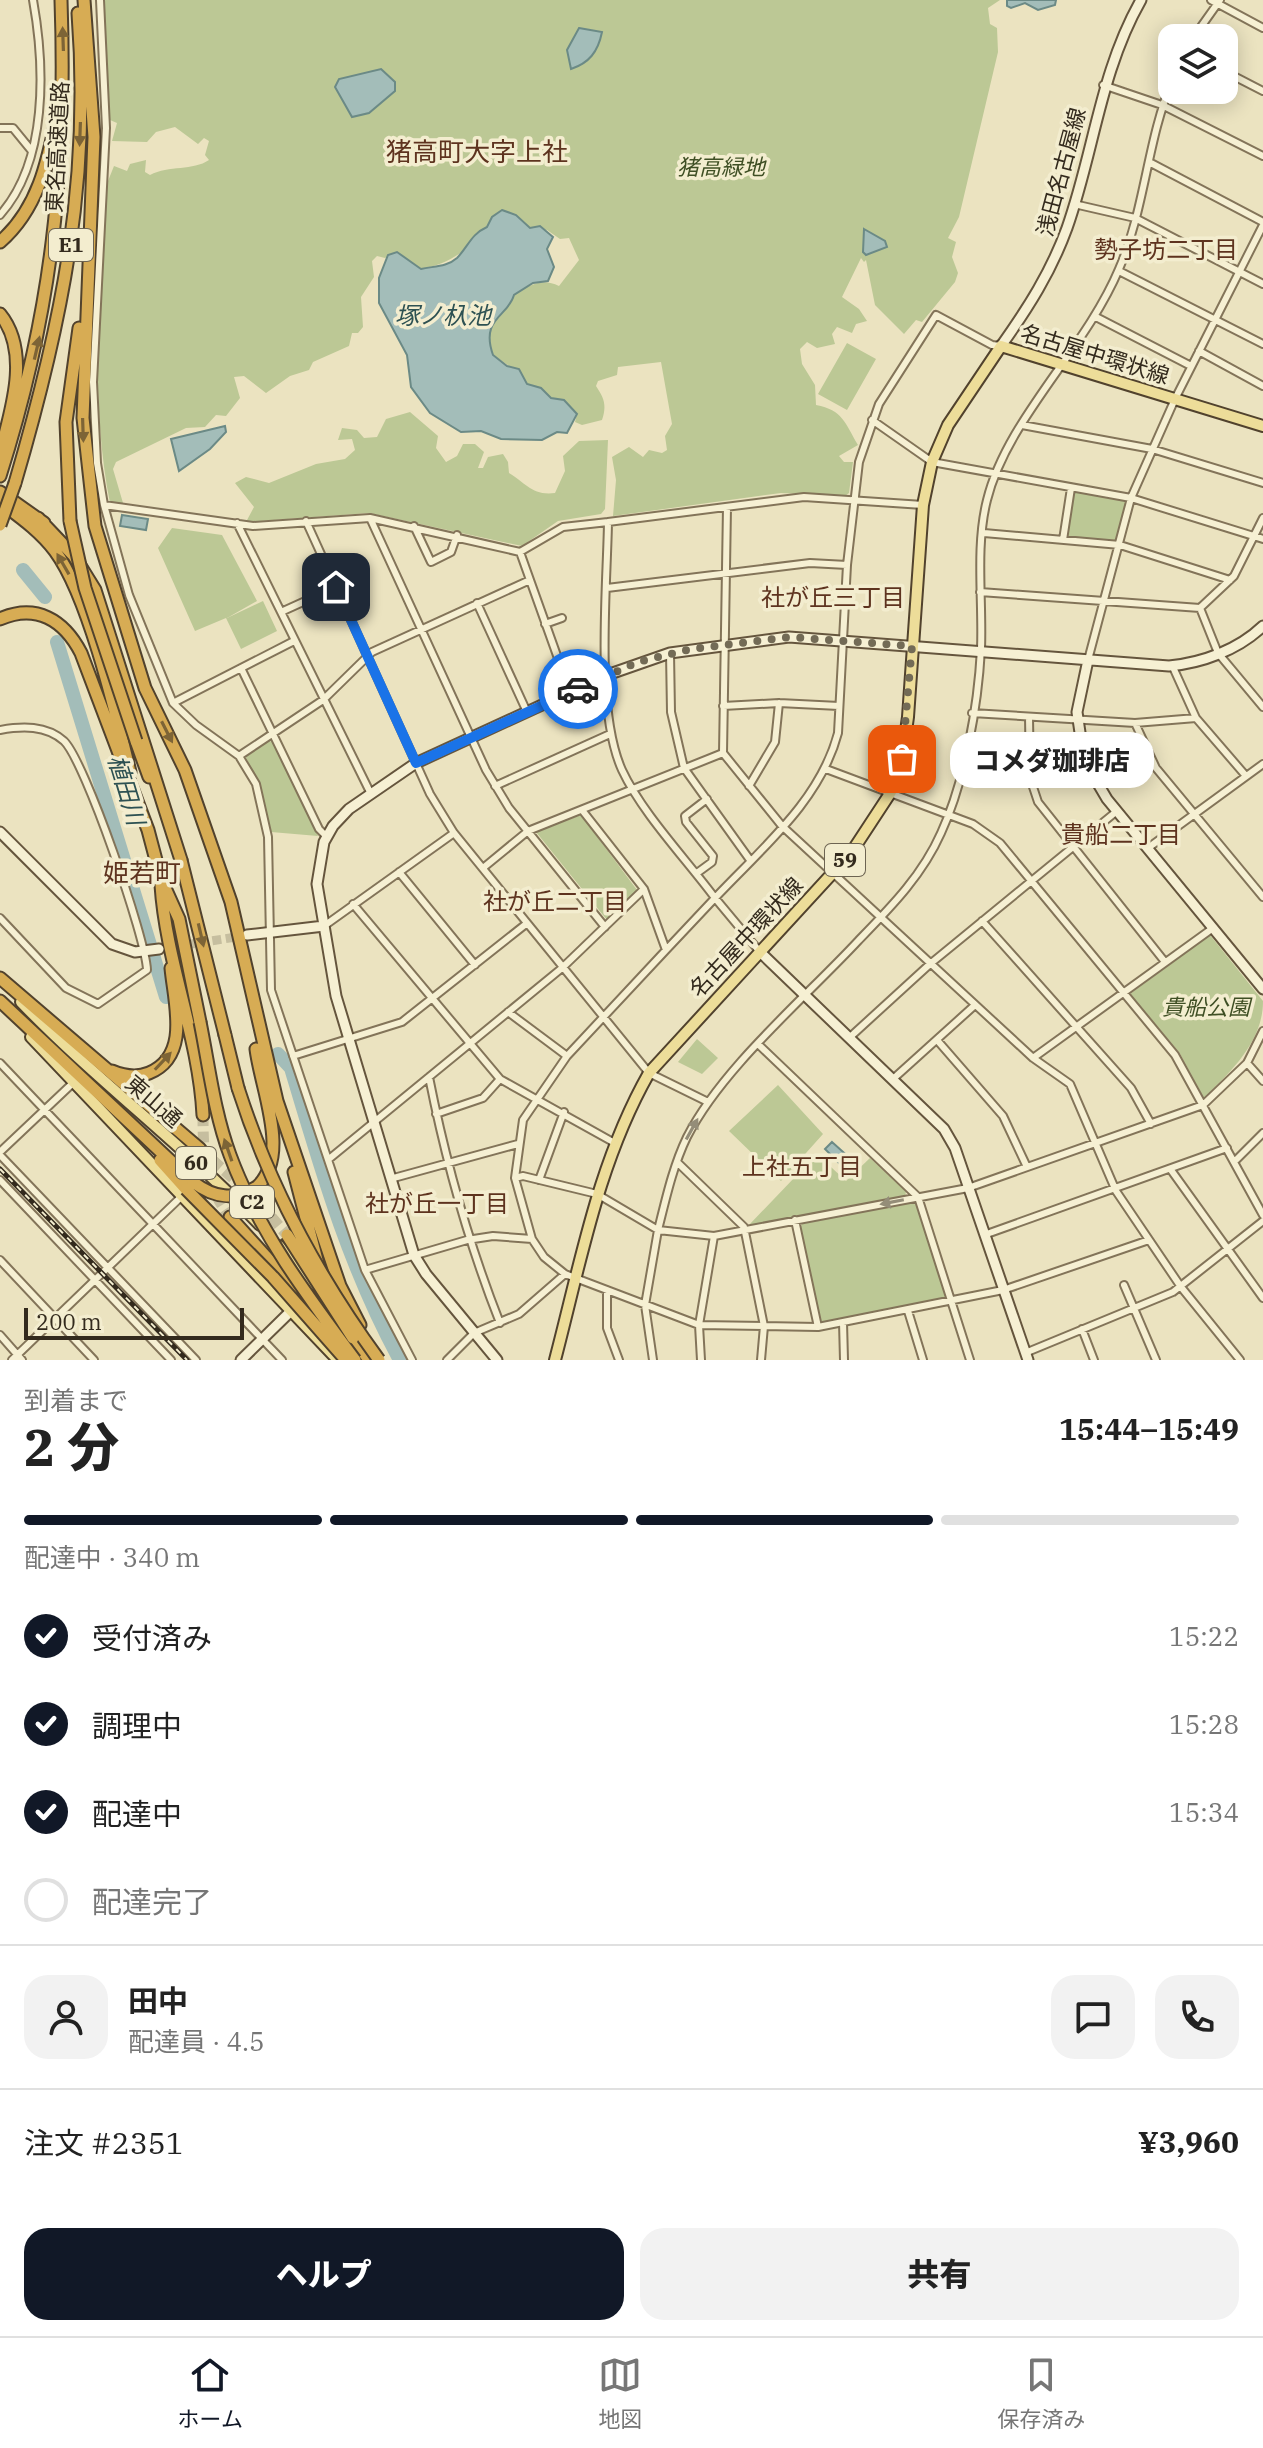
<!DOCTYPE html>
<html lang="ja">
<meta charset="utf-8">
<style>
:root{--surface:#fff;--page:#f2f2f2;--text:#222;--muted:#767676;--line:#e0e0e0;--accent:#111827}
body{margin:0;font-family:"IBM Plex Serif","Noto Sans JP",serif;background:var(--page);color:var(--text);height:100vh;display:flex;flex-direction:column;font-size:30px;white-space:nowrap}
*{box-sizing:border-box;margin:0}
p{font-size:26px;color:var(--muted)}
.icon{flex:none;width:44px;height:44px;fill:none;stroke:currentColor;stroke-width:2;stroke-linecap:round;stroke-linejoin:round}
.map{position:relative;height:1360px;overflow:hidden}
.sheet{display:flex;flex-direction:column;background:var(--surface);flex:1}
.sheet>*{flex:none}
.tools{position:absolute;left:1158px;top:24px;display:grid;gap:16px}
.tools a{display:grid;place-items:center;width:80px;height:80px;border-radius:16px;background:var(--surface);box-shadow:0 4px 20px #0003;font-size:40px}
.scale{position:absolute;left:24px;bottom:20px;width:220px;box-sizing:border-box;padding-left:8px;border:4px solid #332a1d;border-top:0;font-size:22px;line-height:28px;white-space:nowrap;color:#332a1d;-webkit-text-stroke:6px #f3edcf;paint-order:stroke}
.pin{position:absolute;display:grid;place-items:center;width:68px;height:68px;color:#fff;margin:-34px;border-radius:16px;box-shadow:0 4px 12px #0006}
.courier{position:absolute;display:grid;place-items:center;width:80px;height:80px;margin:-40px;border:6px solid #1a73e8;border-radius:50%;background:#fff;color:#222;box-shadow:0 2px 10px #0007}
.bubble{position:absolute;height:56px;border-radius:24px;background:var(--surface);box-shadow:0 4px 20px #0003;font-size:26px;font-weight:800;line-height:56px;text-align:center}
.head em{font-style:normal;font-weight:800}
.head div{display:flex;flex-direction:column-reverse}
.head{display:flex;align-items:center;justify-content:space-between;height:136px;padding:0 24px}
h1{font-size:52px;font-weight:800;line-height:60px}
.bar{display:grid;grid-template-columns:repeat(4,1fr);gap:12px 8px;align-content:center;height:96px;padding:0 24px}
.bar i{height:10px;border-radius:6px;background:var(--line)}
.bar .on{background:var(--accent)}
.bar p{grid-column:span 4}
.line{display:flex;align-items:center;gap:20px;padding:0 24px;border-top:2px solid var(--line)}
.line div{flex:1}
.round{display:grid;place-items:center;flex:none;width:84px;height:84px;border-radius:24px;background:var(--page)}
ol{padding:0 24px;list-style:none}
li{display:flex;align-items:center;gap:24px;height:88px}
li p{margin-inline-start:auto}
li .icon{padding:8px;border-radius:50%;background:var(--accent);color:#fff;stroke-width:4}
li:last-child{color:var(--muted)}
li i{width:44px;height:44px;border:4px solid var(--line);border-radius:50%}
.primary-button{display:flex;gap:16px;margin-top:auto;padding:16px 24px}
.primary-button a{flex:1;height:92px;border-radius:24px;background:var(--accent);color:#fff;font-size:32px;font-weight:800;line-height:92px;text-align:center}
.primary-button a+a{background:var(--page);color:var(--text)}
.menu{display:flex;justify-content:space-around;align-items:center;height:112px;border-top:2px solid var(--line);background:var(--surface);font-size:22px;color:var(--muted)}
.menu a{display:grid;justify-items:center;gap:4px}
.menu .on{color:var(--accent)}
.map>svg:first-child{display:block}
</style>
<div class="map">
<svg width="1263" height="1360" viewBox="0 0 1263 1360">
<rect width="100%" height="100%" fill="#ebe3c0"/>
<path fill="#bcc895" d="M104,0h896l-12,8 2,16 7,4 1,24 -39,165 -11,21 8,4 -4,15 6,16 -3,9 -33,40 -6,-2 -12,14 -29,-29 -9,-45 -2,2 -3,-4 -19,39 17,12 8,12 -11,3 -4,9 -15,-6 -5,7 3,10 -18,4 -10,-6 -7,7 2,15 13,21 1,20c27,5 29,18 42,40l-19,11 5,6h9l-4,31 -4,3 -64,-3 -168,23 3,-36 -4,-23 17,-10 14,10 6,-7 13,3 5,-3 -2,-14 7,-12 -11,-62 -43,5 -1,8 -19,6 -2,5c8,12 11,19 6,34l-20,5 -7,-3 2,-8 -14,-14 -12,-2 -24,-14 -12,-14 -22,-15c-15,-36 16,-39 21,-61 16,-8 27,-17 45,-8l20,-26 -10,-22 -9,1 -13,-9 -17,-2 -11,-9 -24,-1c-22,28 -41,45 -74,51l-24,-17 -12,6 -8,-2 -5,5 2,16 -13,20 2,30 -5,6h-6l-3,13 -36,16 -4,8 -19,6 -24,17 -22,-17 -10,1 6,21 -14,18 -10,-1 -11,12 -19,1 -70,34 -3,7 10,34h-13c-20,-102 -11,-208 -6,-312l10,-25 13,5 3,-7 16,-4 -1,12 5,3c19,-10 43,-4 59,-15l-4,-5 4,-14 -5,-3 -6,6 -23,-17 -19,5 -9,10 -35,-1 5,-18 -7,-3z
M847,343l29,16 -29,51 -29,-16z
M410,412l28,24 -2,12 10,14 11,-6 6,-12h12l9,8 -6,16h5l5,-11 15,-3 5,8 1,11c17,10 23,23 46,20l10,-22 -2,-15 16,-15 29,-1 -3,69 -4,5 -43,7 -36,25 -153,-33 -123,9 8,-15 -19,-24 11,-6 23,6 47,-19 29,-5 10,-9 -3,-11 -14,1 4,-12 15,2 7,8 13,-1 9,-18z
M1074,492l52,8 -10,42 -49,-6z
M172,528l50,7 35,66 -30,17 36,-17 14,30 -36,18 -15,-31 -31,13 -37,-83z
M269,741l5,1 44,94 -47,-4 -11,-46 -15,-30z
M581,815l56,75 -30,30 -71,-88z
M1210,935l53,66c0,41 -32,70 -59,97l-25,-46 -49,-58z
M697,1039l21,19 -16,16 -24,-12z
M778,1085l45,49 -42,47 -52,-50z
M817,1154l29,27 24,-23 36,34 -1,4 -157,30z
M911,1202l5,3 30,89 -2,4 -120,25 -4,-3 -20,-92 2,-4z"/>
<path fill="#a3bdb9" stroke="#6b8a86" stroke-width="2" d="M1007,0h49l-1,5 -17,5 -13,-7 -14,5 -4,-2z
M579,28l23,4c-4,20 -13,31 -31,37l-4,-19z
M381,69l14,13v9l-26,22 -17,4 -17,-30 4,-8z
M502,210l14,5 14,13 10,-2 13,11 -6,12 7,18 -6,14 -15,2 -19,12c-6,22 -34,23 -21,60l14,11 12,3 8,15 14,4 10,10 13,2 13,14 -10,19 -10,-1 -15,8 -41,-1 -20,-8 -20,1 -31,-19 -19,-26 -4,-32 -28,-52v-25l9,-23 9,-3 24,17c13,-3 26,-2 36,-11 11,-11 14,-24 30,-31l5,-10z
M864,229l21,12 2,6 -21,8 -3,-3z
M225,426l1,6 -16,17 -31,22 -8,-32z
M122,515l26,4 -2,11 -26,-4z
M832,1142l20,18 -8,8 -19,-19z"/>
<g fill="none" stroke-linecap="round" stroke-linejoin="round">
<path stroke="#a3bdb9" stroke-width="14" d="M23,570l22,27
M57,642l109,355
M278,1054l13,14c30,101 58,199 109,292"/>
<path stroke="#c6be9f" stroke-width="9" stroke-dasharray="9 4.5" stroke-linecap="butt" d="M159,949l84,-13"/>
<path stroke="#c6be9f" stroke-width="11" stroke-dasharray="11 5.5" stroke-linecap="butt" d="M203,1115c0,41 2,69 27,102
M200,1149l54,48 33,38"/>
<g stroke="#837459" stroke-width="10">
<path id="street" d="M100,0l6,128 -13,254 4,81 7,42 25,90 44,108 23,22 43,31 17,28 12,53 3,153 94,280 47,90
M1211,0l52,28
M1193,38l27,-38
M1224,71l39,20
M1172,81c-25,60 -27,128 -53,188 -34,81 -112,150 -132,231 -12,47 -4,101 -6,149 -3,57 -16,132 -40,184 -19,43 -51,75 -83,108 -54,58 -136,127 -171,196 -14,29 -21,61 -29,93l56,6 254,-48 235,-83 44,-42 16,-32
M1103,85l59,20 101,51
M0,128h13l18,22
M1149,162l114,60
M1074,204l61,14 128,66
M0,215c48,-54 45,-148 33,-215
M1119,271l144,73
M1096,317l95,49
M1199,351l64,35
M872,420l60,42 199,36 132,41
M1022,425l130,24 111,34
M104,505l149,21 117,-8 150,34 43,-25 45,-5c-1,67 -13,188 14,248 20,43 64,89 93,128 47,-50 105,-97 123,-165l9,-168 12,-103 20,-58 57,-89 56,30 9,1
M727,507l-4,246 59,73 251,232 37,26 46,107 65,96 59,73
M370,518l116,252 23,38 96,119
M306,521l124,273 24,39 195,240 59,29
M608,522l196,-25 119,8
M237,523l134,271
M414,526l17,36 20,-10 6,-17
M984,533l136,12 110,35
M1063,540l8,-52
M520,552l50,140
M607,588l203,-25 37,2
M980,592l220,16 34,-32 29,-58
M477,603l50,109
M1200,608l18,45 45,54
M281,612l55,-25
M545,624l17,-6
M670,653l1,59 13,56 66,92
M1088,660l43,-162 44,-99 88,-174
M1172,665l24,53 50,58
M241,668l78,161 8,8
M173,703l121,-62
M723,706l56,-3 60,3
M972,713l163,10 61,-5
M1029,717l1,61 8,24 127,160
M1135,723l21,45 107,129
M0,730c22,-4 46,-5 64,11 21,20 82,198 83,229l-49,34 -32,-16 -66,-70
M239,756l84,-56 49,-48 158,-72
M826,769l147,55 27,19 175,212 88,160
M495,786l115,-52
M749,786l26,-44 4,-39
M582,810l62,79
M1148,848l115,-84
M483,868l45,-37 195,-78
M399,872l76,93
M697,873l15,-11 1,-6 -27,-34 -1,-6 22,-17
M353,904l147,175 113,63
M982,921l149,167 20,36
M324,926l130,-93
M666,950l-99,106 -44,64 -8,58 17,61 12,18 21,17 134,51 119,2 185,-37 146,-50
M508,1012l59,44
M849,1038l81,-74 187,-153
M937,1040l66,76 24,51
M759,1045l159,152 52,163
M293,1056l109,-34 124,-98
M1033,1058l180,-130
M0,1063l282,297
M1247,1063l16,18
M429,1077c17,86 39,165 71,246
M893,1079l82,-74
M436,1114l47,-16 17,-19
M0,1152l74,-70
M0,1155l196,205
M329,1159l233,-191 82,-79 22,61 49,-52 45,54
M677,1162l67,65 20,99 -3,34
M1234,1162l29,-29
M1171,1170l92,128
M515,1178l8,-2 74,18 61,36 -13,75 8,55
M390,1179l128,-35
M0,1180l171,180
M539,1180l25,-68
M795,1220l23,107
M984,1235l243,-87
M0,1260l94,100
M365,1270l102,-30 26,-4 39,3
M1124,1285l32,75
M607,1290v38l12,32
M908,1311l15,49
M843,1322l1,38
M1082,1329l12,31
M0,1335l22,25
M1025,1353l148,-61 90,-71
M12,1360l170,-164
M447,1360l27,-27 45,-19 46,-40
M701,1360l-2,-35 15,-89"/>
</g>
<g stroke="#65553d" stroke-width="13">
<path id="secondary" d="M1001,346c27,-38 50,-74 66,-118 27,-76 33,-156 74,-228
M1088,660l-11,52 7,48 23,39 156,190
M0,832l112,112 23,8 24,-3
M247,935l77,-9
M760,952l184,177 11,19 73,212
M241,1360l50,-49
M497,1360l-71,-86 -12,-19 -78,-259 -19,-112 7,-42 9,-16 16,-17 67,-46 191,-88 63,-22 119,-16 380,29c33,-3 69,-16 94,-40"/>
</g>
<g stroke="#51422d" stroke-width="14">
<path id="primary" d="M21,1002c76,79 164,144 239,223
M31,1037l307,323
M279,1246l35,38
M555,1360c26,-99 43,-197 94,-287l202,-220 40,-61 11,-33 6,-42 15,-212 9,-43 16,-37 53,-79 262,80"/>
</g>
<g stroke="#51422d" stroke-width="15">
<path id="highway" d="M84,0l10,137 -11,281 12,108 50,162 40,82 46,132 46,199 63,185 20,39
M0,242c39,-34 48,-82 58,-131
M0,314c31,38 11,97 0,139
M0,476c52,-163 67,-305 61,-476
M15,483c47,-160 76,-302 63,-470
M0,492l44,31
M0,502c20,15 40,29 55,49 34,46 61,163 75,221
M38,518l36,38 21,34 86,270
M70,521l-4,-99 13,-94
M0,619c36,-16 64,1 81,34l67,177 13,49 18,40 21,103
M136,741l13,36
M161,885c5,78 38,152 42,230
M0,978l200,171
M0,1001l193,181
M225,1035l13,53
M256,1049c5,41 35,106 1,138
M112,1071c12,5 25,7 37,2 42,-17 25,-71 22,-105
M160,1160l26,29
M294,1172l25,96
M230,1217l58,64 29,41
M353,1338l16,22"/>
</g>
<use href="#street" stroke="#f6f0d3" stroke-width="6"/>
<use href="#secondary" stroke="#f6f0d3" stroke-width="9"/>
<use href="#primary" stroke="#eddd99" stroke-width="10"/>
<use href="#highway" stroke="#d7ac54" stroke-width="11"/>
<g stroke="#332a1d" stroke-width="5">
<path id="rail" d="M0,1169l187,191"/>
</g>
<use href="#rail" stroke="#f3edcf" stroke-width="2" stroke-dasharray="6" stroke-linecap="butt"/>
<g stroke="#51422d" stroke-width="15" stroke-linecap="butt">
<path id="highway-bridge" d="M70,521l15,67 51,153
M0,525l15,-42
M181,860l44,175
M200,1022c9,44 14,90 30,133 27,74 78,142 125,205
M238,1088c31,97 81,190 141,272
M193,1182c21,16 41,19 64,5
M186,1189l87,88 73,83
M287,1235l66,103"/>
</g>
<use href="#highway-bridge" stroke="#d7ac54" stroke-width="11"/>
</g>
<defs><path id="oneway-solid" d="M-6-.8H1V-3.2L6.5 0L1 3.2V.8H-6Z" transform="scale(2)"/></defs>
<g fill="#7d6436">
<use href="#oneway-solid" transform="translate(63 39) rotate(-92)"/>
<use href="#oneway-solid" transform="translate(80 134) rotate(92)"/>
<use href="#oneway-solid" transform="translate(37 348) rotate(-77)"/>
<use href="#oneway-solid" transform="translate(83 430) rotate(88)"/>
<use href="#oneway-solid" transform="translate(63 564) rotate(-120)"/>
<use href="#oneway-solid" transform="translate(167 732) rotate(63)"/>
<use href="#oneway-solid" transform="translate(201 935) rotate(77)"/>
<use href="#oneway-solid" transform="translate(163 1061) rotate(-47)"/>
<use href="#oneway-solid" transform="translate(228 1150) rotate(-109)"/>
</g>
<g fill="#948d78">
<use href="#oneway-solid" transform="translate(692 1129) rotate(-61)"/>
<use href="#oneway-solid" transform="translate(892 1202) rotate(169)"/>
</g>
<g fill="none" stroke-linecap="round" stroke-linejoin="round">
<path stroke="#736b56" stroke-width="8" stroke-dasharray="0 14.4" d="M578,689l60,-27 53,-13 98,-12 123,9 -10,113"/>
<path stroke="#1a73e8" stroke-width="10" d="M336,587l80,176 162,-74"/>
</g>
<g text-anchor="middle" stroke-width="7" stroke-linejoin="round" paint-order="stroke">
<g fill="#f3edcf" stroke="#6d6452" stroke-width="2">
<rect x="49" y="229" width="44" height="32" rx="6"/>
<rect x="825" y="844" width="40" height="32" rx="6"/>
<rect x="176" y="1147" width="40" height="32" rx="6"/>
<rect x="230" y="1186" width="44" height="32" rx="6"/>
</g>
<g font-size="20" font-weight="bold" fill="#332a1d">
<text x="71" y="252">E1</text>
<text x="845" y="867">59</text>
<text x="196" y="1170">60</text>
<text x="252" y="1209">C2</text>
</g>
<g font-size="22" fill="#332a1d" stroke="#f3edcf">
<text transform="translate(57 147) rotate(-87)" y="8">東名高速道路</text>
<text transform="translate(1061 172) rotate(-75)" y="8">浅田名古屋線</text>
<text transform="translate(1095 354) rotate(17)" y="8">名古屋中環状線</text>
<text transform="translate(746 937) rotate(-47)" y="8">名古屋中環状線</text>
<text transform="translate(154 1101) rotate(41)" y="8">東山通</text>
</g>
<g font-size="22" font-style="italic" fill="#3f4f24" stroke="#f3edcf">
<text x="721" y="175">猪高緑地</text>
<text x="1206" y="1015">貴船公園</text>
</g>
<g font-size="24" fill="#5e331f" stroke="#f3edcf">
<text x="1166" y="258">勢子坊二丁目</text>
<text x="833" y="606">社が丘三丁目</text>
<text x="1121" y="843">貴船二丁目</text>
<text x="555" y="910">社が丘二丁目</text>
<text x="802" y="1175">上社五丁目</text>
<text x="437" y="1212">社が丘一丁目</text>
</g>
<g font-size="24" font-style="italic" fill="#2d5152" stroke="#f3edcf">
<text x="443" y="324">塚ノ杁池</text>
<text transform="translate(126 790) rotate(73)" y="8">植田川</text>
</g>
<g font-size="26" fill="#5e331f" stroke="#f3edcf">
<text x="477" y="161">猪高町大字上社</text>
<text x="142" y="882">姫若町</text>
</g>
</g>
</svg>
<div class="tools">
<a><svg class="icon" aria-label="layers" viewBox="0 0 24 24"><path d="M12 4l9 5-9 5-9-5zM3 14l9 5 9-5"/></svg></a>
</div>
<div class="scale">200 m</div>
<div class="pin" style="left:902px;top:759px;background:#ea580c"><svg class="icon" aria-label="bag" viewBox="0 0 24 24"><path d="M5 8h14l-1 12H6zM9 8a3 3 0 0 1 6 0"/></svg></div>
<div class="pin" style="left:336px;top:587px;background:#1f2937"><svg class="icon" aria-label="home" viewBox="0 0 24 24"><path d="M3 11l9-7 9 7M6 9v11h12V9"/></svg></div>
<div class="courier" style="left:578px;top:689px"><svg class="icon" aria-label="car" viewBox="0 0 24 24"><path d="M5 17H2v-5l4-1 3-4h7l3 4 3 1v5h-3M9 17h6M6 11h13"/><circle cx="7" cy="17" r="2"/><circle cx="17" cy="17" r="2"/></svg></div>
<div class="bubble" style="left:950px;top:732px;width:204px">コメダ珈琲店</div>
</div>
<section class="sheet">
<div class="head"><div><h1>2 分</h1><p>到着まで</p></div><em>15:44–15:49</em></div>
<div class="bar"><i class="on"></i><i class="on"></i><i class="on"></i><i></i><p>配達中 · 340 m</p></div>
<ol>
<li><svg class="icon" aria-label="check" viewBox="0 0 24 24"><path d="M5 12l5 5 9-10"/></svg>受付済み<p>15:22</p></li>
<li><svg class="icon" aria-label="check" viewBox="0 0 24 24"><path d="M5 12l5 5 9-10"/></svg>調理中<p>15:28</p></li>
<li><svg class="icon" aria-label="check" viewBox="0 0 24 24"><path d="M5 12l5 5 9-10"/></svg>配達中<p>15:34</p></li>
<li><i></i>配達完了</li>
</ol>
<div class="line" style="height:144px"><a class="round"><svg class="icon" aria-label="person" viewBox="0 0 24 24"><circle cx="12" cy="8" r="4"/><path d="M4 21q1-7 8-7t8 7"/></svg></a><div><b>田中</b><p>配達員 · 4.5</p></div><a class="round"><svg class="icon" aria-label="chat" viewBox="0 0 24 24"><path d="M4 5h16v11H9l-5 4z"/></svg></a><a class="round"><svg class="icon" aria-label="phone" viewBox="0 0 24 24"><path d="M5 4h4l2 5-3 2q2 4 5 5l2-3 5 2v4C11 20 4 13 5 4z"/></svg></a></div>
<div class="line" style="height:104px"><div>注文 #2351</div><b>¥3,960</b></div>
<div class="primary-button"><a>ヘルプ</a><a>共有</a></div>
</section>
<nav class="menu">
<a class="on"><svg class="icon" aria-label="home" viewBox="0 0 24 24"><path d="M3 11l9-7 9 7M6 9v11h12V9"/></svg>ホーム</a>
<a><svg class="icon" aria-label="map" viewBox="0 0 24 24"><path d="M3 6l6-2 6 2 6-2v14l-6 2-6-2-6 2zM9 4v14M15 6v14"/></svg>地図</a>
<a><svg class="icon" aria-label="saved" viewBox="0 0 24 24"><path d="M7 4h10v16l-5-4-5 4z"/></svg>保存済み</a>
</nav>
